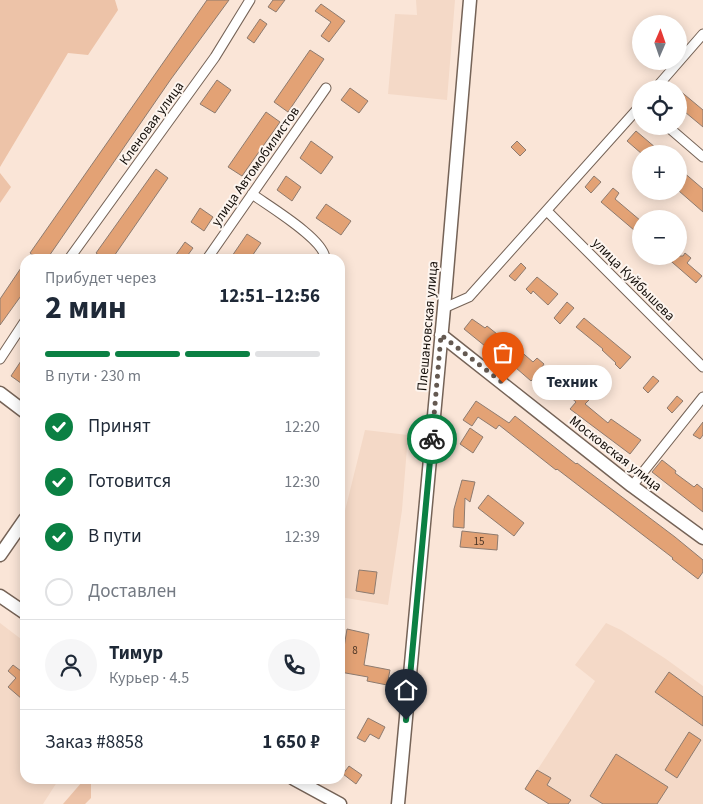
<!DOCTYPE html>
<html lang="ru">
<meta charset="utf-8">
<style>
:root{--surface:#fff;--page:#f6f6f7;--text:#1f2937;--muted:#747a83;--line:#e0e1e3;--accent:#0b8043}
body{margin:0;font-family:"Source Sans 3",sans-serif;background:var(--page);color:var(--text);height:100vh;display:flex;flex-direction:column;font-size:19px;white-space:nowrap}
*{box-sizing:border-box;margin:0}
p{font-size:16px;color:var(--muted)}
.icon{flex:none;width:28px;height:28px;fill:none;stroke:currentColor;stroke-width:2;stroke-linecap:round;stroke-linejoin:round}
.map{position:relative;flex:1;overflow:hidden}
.details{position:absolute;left:20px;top:254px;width:325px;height:530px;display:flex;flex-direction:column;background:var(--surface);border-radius:15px;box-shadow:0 2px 12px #0003}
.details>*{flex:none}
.needle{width:32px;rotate:2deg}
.controls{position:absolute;left:632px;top:15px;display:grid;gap:10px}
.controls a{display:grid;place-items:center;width:55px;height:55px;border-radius:50%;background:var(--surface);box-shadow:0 2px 12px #0003;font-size:25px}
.pin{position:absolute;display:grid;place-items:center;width:42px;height:42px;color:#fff;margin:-51px -21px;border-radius:50% 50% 50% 0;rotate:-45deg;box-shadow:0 0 5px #0007}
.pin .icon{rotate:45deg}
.courier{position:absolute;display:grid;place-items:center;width:50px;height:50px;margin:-25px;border:4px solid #0b8043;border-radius:50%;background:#fff;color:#222;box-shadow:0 1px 6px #0007}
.bubble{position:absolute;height:35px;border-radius:18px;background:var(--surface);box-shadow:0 2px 12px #0003;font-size:16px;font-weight:700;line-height:35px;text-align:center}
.summary em{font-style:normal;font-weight:700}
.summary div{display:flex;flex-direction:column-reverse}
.summary{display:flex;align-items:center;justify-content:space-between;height:85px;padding:0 25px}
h1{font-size:32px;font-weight:700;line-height:38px}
.bar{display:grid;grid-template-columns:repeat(4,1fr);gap:8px 5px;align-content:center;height:60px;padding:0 25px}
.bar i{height:6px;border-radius:4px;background:var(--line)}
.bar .current{background:var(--accent)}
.bar p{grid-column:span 4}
.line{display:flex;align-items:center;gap:12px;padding:0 25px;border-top:1px solid var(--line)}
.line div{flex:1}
.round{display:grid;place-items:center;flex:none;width:52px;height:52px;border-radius:26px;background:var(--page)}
ol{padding:0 25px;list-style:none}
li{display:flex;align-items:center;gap:15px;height:55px}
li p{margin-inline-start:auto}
li .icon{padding:5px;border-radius:50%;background:var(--accent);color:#fff;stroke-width:4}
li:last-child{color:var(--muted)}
li i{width:28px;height:28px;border:2px solid var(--line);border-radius:50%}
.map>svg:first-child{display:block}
</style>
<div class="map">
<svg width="703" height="804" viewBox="0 0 703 804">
<rect width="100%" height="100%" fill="#fae5d7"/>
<path fill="#f4d9c7" d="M416,0h39l-8,100 -59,-6 7,-80 22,1z
M365,430l43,5 -6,75 -14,95 -48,-8v-66z
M0,623l25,19v137h34l-16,25h-43z
M606,623l15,7 45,29 37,27v118h-155l-23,-15 70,-108 -20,-16z"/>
<path fill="#edc3a8" d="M0,0h115l3,10 -30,45 -20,-2 -68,114z
M0,173l11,14 -11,16z
M82,782l9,2v14l-6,6h-22z"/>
<path fill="#e3a275" stroke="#8e7b6f" d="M207,0h22l-58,79 -124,180h-9l-8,-6z
M273,0h12l-9,12 -8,-5z
M321,4l24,17 -16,21 -8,-6 10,-14 -16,-11z
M260,19l7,5 -13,19 -7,-5z
M310,50l14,9 -36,53 -14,-10z
M217,80l14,10 -16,23 -15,-9z
M350,88l18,13 -9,12 -18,-13z
M679,90l24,20v17l-24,-20z
M266,112l14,10 -38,54 -14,-9z
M636,131l20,17 -5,6h-9l-15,-13z
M311,141l22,16 -12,17 -21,-16z
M517,141l9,9 -6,6 -9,-9z
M156,169l12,9 -56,81h-8l-8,-6z
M682,171l21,18v23l-24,-21v-16z
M286,176l15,11 -9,14 -15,-11z
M594,176l7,6 -10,11 -6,-6z
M613,188l6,5 -4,6 26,22v15l-40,-34z
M326,204l25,17 -10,14 -25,-17z
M200,208l13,9 -9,14 -13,-9z
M247,234l14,9 -11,16h-20z
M185,242l8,6 -8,11h-12z
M685,253l6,5 -4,5 15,13 -6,7 -31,-27h18z
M25,262v32l-2,-1 -23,32v-26z
M521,263l5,5 -11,13 -6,-5z
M537,277l21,17 -10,11 -15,-14 -2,3 -5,-5z
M567,302l7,6 -14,16 -6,-6z
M584,318l47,39 -11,12 -5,-5 1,-1 -14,-13 1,-1 -27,-22z
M472,319l13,9 2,-2 15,12 1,-2 30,26 4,-4 7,6 -2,3 15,14 -10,11 -14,-13 -2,2 -23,-20 -22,-17 -1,2 -21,-17z
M25,355v31l-14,-10z
M572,375l10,8 -6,7 13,10 -4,4 23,19 3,-4 30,21 -11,14 -60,-45 6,-7 -16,-14z
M653,376l6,5 -11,12 -5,-5z
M677,396l6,5 -11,12 -5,-5z
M476,401l33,22 6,-7 61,48 1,-1 98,74 28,23v12l-5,7 -26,-20 1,-1 -116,-89 -1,1 -57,-45 -3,4 -18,-12 -6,9 -9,-6z
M703,422v13l-3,4 -7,-4z
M470,428l13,9 -10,16 -13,-9z
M662,460l14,11 -1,2 19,14 3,-3 6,5v23l-51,-40z
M462,480l13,2 -5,20 -5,-4 -1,30 -11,-1 1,-18z
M488,495l36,28 -10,13 -36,-28z
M462,531l36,4 -1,15 -37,-3z
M359,570l18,2 -3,22 -18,-3z
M347,629l22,5 -5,31 26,5 -3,15 -20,-4 1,-4 -28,-5z
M13,665l12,9v22l-3,3 -14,-12 8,-9 -8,-7z
M669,672l34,25v29l-48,-34z
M368,718l17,9 -6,12 -9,-5 -5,8 -8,-4z
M689,732l12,8 -24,38 -12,-8z
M616,754l52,33 -11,17h-54l-13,-8z
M349,766l13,9 -6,9 -13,-10z
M537,770l14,8 -4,7 24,15 -3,4h-19l-24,-15z"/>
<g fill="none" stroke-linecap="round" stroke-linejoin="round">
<g stroke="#756357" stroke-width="11">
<path id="street" d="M655,89l48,-55
M667,126l36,31
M252,194c15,11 74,46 73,65
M547,211l156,156
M69,259l146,-202 35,-57
M207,259l119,-171
M444,308l25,-11 172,-192
M0,359l25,-38
M632,486l71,-89"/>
</g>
<g stroke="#756357" stroke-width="15">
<path id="secondary" d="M441,335l191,151 71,52
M0,393l25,19
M0,555l25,-36
M0,596l25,17
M294,779l46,25
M398,804l46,-496 26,-308"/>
</g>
<use href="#street" stroke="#fff" stroke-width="9"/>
<use href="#secondary" stroke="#fff" stroke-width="12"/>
</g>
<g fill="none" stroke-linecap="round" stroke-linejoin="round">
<path stroke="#645951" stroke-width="5" stroke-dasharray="0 9" d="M432,439l9,-104 62,48"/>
<path stroke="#0b8043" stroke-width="6" d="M406,720l26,-281"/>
</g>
<g text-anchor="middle" stroke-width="4" stroke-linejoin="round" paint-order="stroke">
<g font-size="11" fill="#483324">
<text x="479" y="545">15</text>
<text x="355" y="654">8</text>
</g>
<g font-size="14" fill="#140e09" stroke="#fdf5ef">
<text transform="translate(151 123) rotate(-54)" y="5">Кленовая улица</text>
<text transform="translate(255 166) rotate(-55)" y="5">улица Автомобилистов</text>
<text transform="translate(634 279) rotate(45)" y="5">улица Куйбышева</text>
<text transform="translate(427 326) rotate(-85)" y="5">Плешановская улица</text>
<text transform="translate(616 453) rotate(38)" y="5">Московская улица</text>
</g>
</g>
</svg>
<div class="controls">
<a><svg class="needle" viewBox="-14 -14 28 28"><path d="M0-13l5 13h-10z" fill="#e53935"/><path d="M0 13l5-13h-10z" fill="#747a83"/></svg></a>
<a><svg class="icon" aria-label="locate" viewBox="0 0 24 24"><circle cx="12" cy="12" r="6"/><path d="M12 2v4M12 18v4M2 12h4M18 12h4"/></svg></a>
<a>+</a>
<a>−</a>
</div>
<div class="pin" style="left:503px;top:383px;background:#ea580c"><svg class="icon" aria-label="bag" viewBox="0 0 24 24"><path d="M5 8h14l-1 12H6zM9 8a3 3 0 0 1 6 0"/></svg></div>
<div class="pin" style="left:406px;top:720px;background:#1f2937"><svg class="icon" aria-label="home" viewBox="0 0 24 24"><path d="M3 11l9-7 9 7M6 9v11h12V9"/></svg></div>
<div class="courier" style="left:432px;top:439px"><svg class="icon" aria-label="bike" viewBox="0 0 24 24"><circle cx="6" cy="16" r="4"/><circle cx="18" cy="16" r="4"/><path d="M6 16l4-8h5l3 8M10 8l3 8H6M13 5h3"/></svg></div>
<div class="bubble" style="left:532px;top:365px;width:80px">Техник</div>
<section class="details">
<div class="summary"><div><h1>2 мин</h1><p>Прибудет через</p></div><em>12:51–12:56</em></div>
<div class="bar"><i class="current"></i><i class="current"></i><i class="current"></i><i></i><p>В пути · 230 m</p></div>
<ol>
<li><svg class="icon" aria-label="check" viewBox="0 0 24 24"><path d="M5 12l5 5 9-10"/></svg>Принят<p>12:20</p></li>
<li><svg class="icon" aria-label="check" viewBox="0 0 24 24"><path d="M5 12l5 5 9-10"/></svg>Готовится<p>12:30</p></li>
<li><svg class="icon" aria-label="check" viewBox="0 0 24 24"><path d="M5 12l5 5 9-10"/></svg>В пути<p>12:39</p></li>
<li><i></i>Доставлен</li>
</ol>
<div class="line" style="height:90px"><a class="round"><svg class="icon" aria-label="person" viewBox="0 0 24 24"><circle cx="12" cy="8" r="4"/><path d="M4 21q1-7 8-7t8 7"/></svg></a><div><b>Тимур</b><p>Курьер · 4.5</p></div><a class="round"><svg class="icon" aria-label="phone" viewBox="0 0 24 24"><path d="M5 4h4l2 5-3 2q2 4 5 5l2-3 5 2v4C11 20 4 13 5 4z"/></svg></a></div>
<div class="line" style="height:65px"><div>Заказ #8858</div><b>1 650 ₽</b></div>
</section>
</div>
